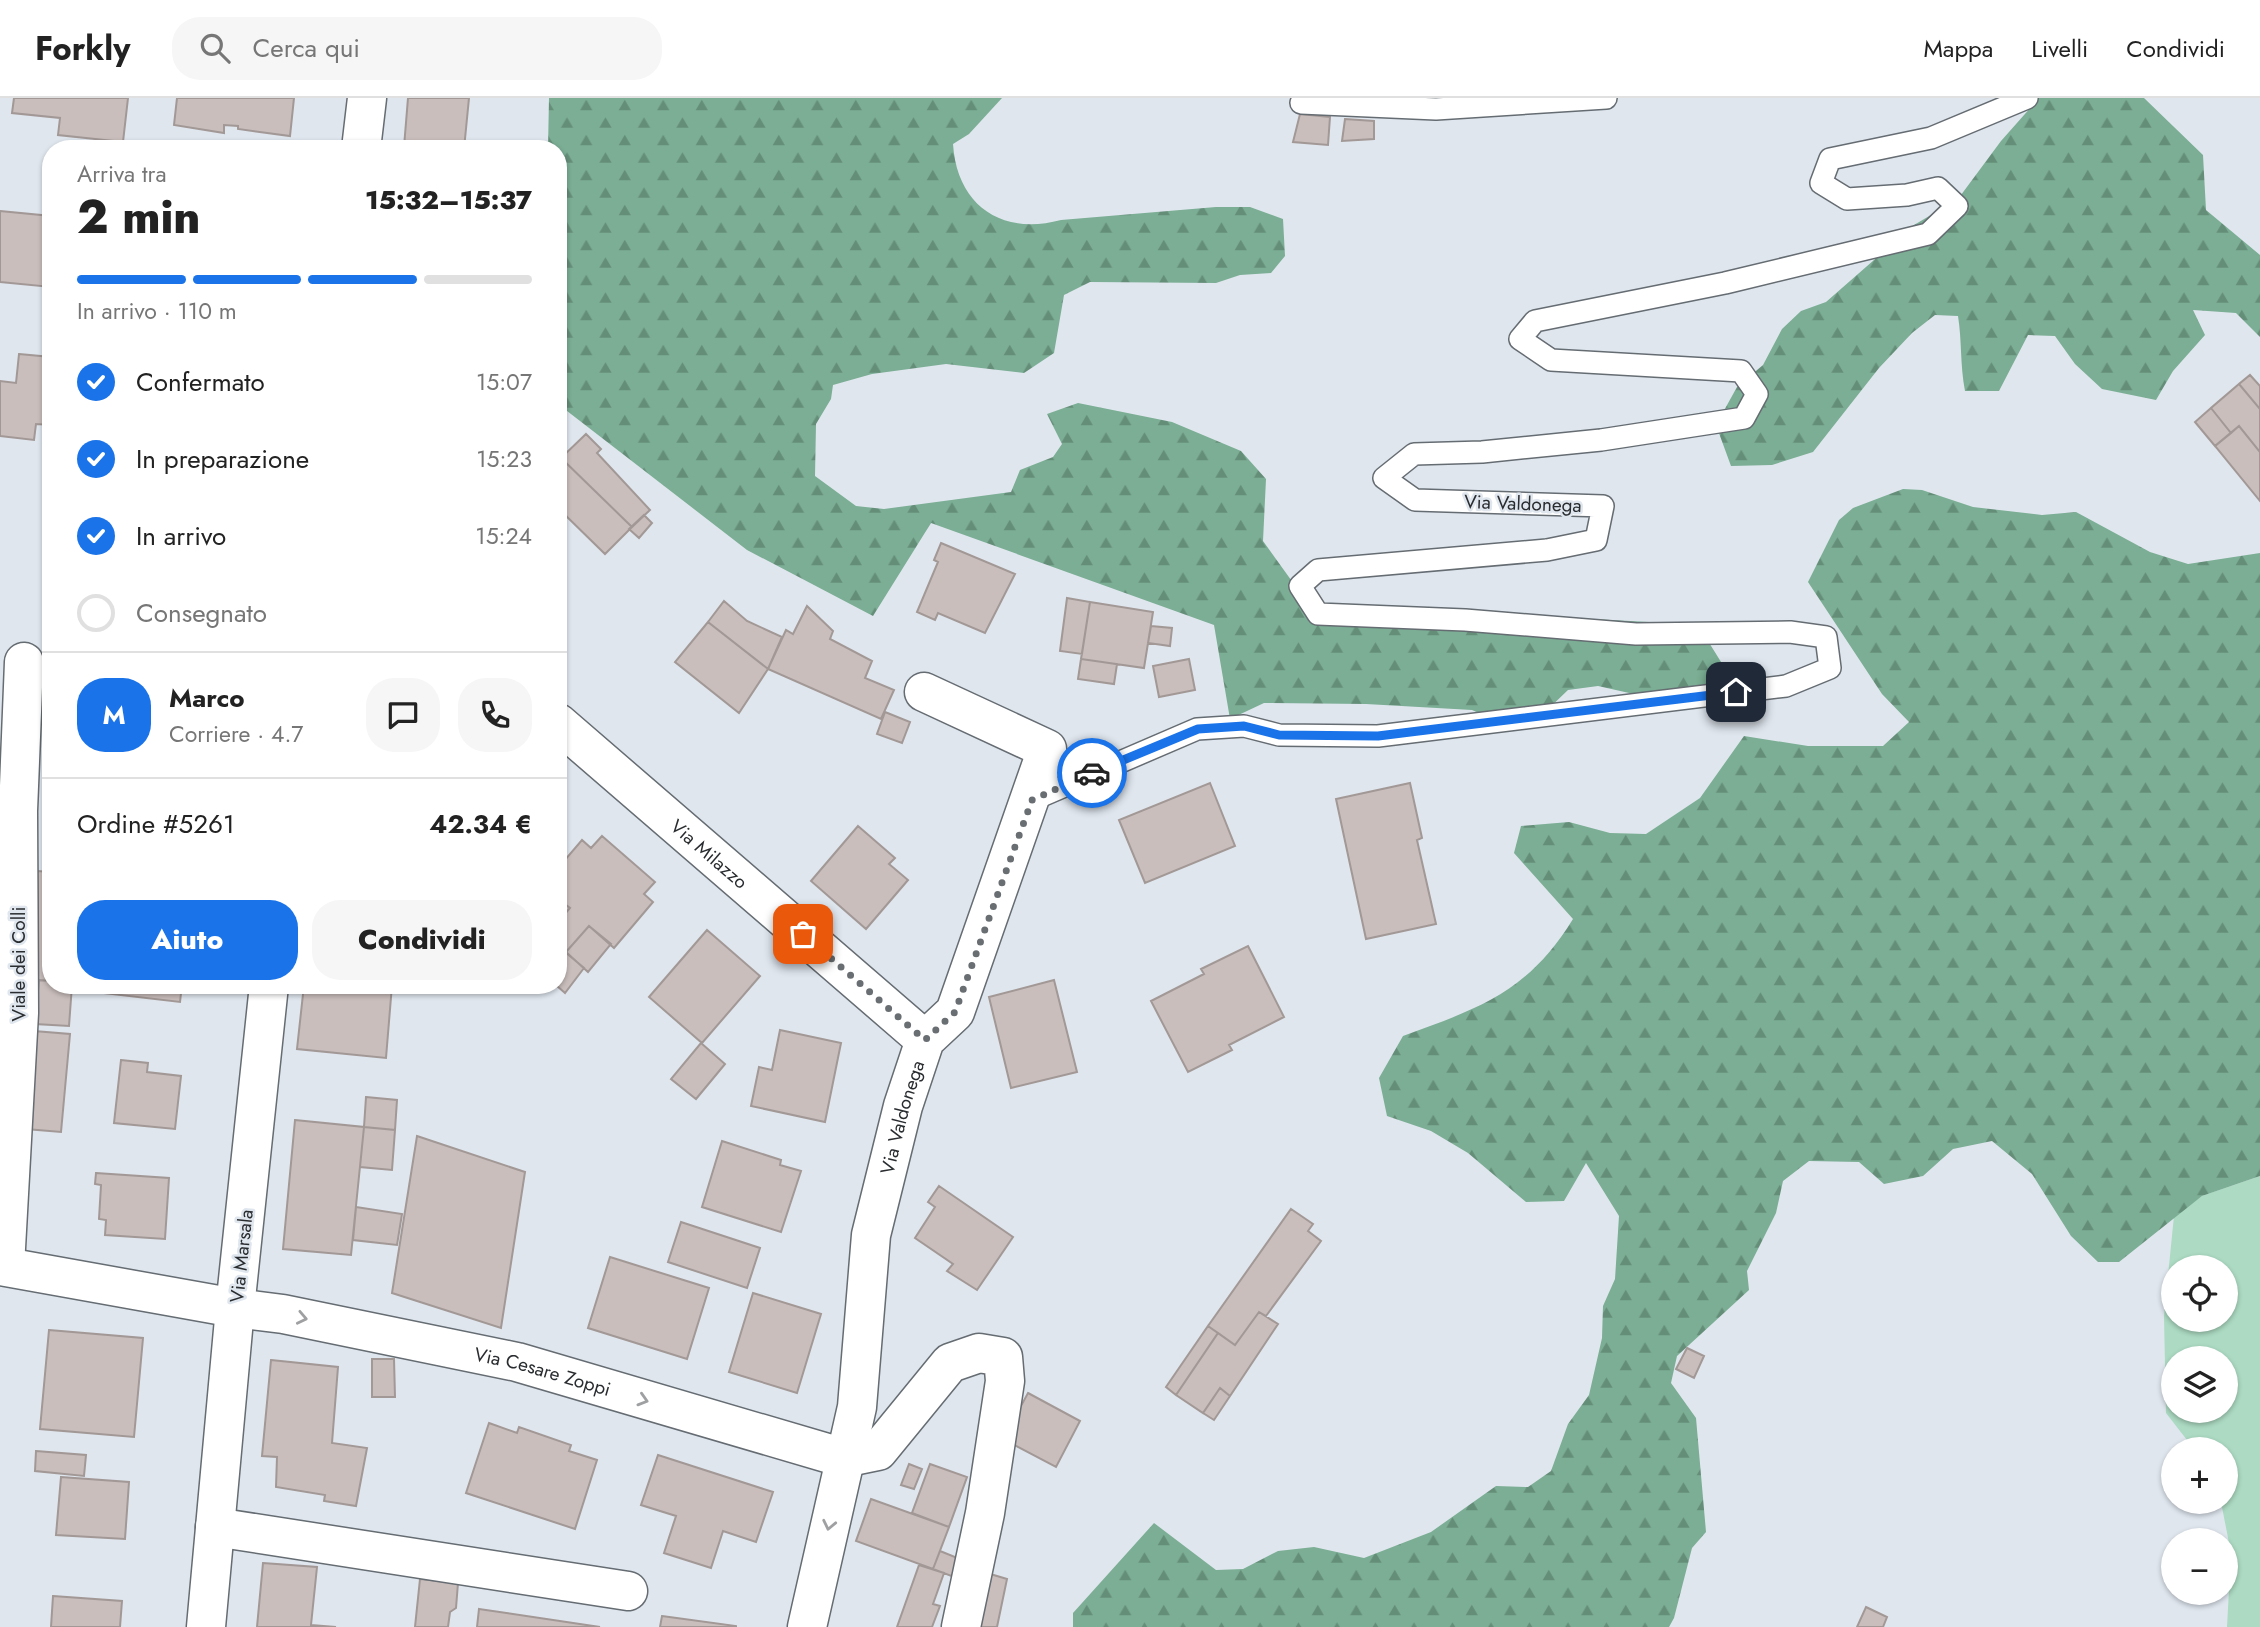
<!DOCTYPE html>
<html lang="it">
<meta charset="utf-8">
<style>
:root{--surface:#fff;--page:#f6f6f6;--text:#222;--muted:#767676;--line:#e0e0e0;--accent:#1a73e8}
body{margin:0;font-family:Jost,sans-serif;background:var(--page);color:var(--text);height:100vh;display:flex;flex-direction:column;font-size:26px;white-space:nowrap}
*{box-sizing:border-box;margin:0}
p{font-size:23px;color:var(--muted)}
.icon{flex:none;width:38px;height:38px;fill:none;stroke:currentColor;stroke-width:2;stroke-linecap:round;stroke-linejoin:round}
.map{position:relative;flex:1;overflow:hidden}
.side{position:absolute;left:42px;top:42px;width:525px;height:854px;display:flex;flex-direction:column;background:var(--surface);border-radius:28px;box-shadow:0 2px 5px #0004}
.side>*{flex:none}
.tools{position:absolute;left:2161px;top:1157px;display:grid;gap:14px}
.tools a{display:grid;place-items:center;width:77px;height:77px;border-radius:50%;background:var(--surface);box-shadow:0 2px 5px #0004;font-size:35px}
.pin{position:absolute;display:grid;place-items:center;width:60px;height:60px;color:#fff;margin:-30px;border-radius:14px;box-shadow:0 4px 10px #0006}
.courier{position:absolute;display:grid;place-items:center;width:70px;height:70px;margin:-35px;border:5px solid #1a73e8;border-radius:50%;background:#fff;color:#222;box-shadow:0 2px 9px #0007}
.summary em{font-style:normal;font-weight:800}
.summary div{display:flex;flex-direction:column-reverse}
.summary{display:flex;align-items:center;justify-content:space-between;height:119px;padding:0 35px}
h1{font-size:46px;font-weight:800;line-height:52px}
.bar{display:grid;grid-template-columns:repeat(4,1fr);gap:10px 7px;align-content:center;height:84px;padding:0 35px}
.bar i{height:9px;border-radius:5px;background:var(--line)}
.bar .on{background:var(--accent)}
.bar p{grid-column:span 4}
.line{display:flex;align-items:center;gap:18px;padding:0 35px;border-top:2px solid var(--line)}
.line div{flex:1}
.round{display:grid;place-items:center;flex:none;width:74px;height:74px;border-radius:28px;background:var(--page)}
ol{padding:0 35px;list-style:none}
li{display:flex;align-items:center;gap:21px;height:77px}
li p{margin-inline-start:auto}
li .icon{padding:7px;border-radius:50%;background:var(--accent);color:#fff;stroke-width:4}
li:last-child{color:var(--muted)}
li i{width:38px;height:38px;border:4px solid var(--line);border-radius:50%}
.action{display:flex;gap:14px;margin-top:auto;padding:14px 35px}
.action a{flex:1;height:80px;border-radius:28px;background:var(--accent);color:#fff;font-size:28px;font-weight:800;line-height:80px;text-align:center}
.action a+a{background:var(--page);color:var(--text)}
header{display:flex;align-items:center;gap:42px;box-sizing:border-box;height:98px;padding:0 35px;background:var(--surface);border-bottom:2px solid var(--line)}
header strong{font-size:33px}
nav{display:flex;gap:38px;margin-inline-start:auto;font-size:24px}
.search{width:490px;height:63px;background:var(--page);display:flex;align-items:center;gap:18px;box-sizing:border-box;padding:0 24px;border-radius:28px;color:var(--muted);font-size:26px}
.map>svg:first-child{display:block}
</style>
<header>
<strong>Forkly</strong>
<div class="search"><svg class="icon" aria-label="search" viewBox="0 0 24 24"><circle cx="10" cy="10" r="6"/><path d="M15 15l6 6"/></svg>Cerca qui</div>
<nav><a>Mappa</a><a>Livelli</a><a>Condividi</a></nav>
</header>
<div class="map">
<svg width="2260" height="1529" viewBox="0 0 2260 1529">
<defs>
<pattern id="forest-firs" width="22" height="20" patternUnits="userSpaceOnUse" patternTransform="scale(1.75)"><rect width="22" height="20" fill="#7bae94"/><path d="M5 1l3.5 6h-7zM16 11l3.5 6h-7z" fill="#658e79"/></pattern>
</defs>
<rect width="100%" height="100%" fill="#dfe6ee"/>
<path fill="#acdac2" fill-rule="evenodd" d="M2260,1078v451h-33l4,-74 -10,-51h5v-53h-32l-28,-36 -2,-97 10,-100 28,-20zM2174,1169h52v53h-52zM2174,1260h52v52h-52z"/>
<path fill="url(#forest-firs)" d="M549,0h453l-33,36 -16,10c4,61 48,92 108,76l155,-13h34l33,12 2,37 -14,17 -31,2 -24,8 -126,-1 -26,13 -10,58 -30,20 -78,-9 -74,10 -39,11 -2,14 -15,25 -1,52 41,30 28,3 127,-17 9,-22 33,-13 9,-13 -15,-30 31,-11 94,19 69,29 25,28 -3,62 41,57 12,7 353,18 39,18 18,29 -13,17 -66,10 -49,-11 -30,4 -26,25 -41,8 -29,-13 -106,-6 -102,-1 -34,16 -16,-94 -283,-102 -58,93 -126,-66 -189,-146v-255h-10z
M2039,0h105l59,57 3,55 54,45v82l-24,-24 -43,-3 12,25 -32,36 -17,29 -54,-11 -27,-25 -20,-28 -27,-1 -29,56h-34c-5,-26 -3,-50 -7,-75l-23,-1 -23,18 -33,35 -66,84 -41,13 -41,1 -15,-41 21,-38 26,-22 19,-36 19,-18 25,-9 88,-77 44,-26 43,-58z
M1903,391l19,1 51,17 69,8 34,-3 74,40 38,12 72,-11v623l-58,20 -83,66h-21l-27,-26 -39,-62 -40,-33 -39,8 -30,27 -39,8 -25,-22 -50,-1 -26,20 -7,32 -29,58 2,19 -72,66 -6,27 25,35 10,114 -14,16 -18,70 -5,9h-596v-14l81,-90 62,47 27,-1 35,-18 36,-4 50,11 67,-26 65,-46 32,1 23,-16 17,-47 21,-29 13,-57 1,-32 12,-27 4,-63 -33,-53 -22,38 -38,1 -58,-49 -37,-22 -44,-15 -8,-38 24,-42c77,-28 125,-44 170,-117l-59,-66 7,-27 48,-4 41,11 36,1 54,-36 44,-62 64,10h75l26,-24 -27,-28 -74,-112 31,-62 14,-12z"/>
<path fill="#c9bebc" stroke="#a29896" stroke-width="2" d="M14,0h114l-5,44 -65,-7 2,-17 -48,-5z
M177,0h117l-4,38 -52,-7v-3l-14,-1v8l-50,-8z
M408,0h61l-5,51 -60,-2z
M1300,16l30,3 -2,28 -35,-3z
M1345,21l29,2v18l-32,2z
M0,113l51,5v71l-51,-5z
M19,256l32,3v68l-15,-1 -2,16 -34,-4v-55l16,2z
M2250,277l10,11v23l-21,-25z
M2239,286l21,25v43l-21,-26 -8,7 -20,-25z
M2211,310l20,25 -16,13 -20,-24z
M2239,328l21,26v49l-45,-55z
M586,336l15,15 -4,4 53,57 -18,17 -71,-69z
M558,357l74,72 -27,27 -47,-46z
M644,417l8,8 -13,15 -10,-9z
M941,445l74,31 -30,59 -47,-20 -3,7 -18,-8 21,-50 -4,-2z
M1067,500l23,4 -8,52 -22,-3z
M724,503l23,20 35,16 -14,32 -60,-47z
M1090,504l63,10 -9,56 -63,-9z
M807,508l26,25 -3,8 42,22 -7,17 29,12 -13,29 -113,-50 18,-39 7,4z
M708,524l60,47 -29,44 -64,-51z
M1151,528l21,2 -2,18 -22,-3z
M1081,561l36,5 -3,20 -36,-5z
M1189,561l6,31 -36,7 -6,-31z
M51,590v47h-5z
M885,614l25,10 -8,21 -25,-9z
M1210,685l25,63 -90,37 -26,-63z
M1410,685l12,55 -5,2 19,84 -70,15 -30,-140z
M858,728l37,32 -6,6 19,16 -42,49 -55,-48z
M602,738l53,46 -11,12 9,8 -39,46 -25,-22 -23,26 -8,-6v-24l12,-14 -12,-9v-31l24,-28 9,8z
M37,773l14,1v109l-16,-1z
M558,801l12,9 -12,14z
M589,828l22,18 -23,28 -22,-20z
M707,832l53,46 -58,67 -53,-46z
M558,848l26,22 -19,25 -9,-8z
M1248,848l36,71 -55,28 3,5 -44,22 -37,-71 53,-27 -3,-5z
M39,882l12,1v4h21l-3,41 -34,-2z
M1054,882l23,92 -66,16 -22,-91z
M95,887h87l-2,17 -86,-10z
M304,887h88l-6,73 -89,-9z
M780,932l61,13 -16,79 -74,-16 8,-39 13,3z
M34,933l36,3 -9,98 -35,-3z
M701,945l24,21 -29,35 -25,-20z
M121,962l27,3 -1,9 34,4 -6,53 -61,-6z
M366,999l31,3 -2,30 -31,-3z
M295,1022l69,7 -13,128 -68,-6z
M364,1029l31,3 -3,40 -32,-3z
M417,1038l108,36 -24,156 -109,-35z
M722,1043l59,19 -1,5 21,6 -20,61 -79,-25z
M96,1075l73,5 -4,61 -60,-4 1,-15 -7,-1 2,-34 -6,-1z
M939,1088l74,51 -36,53 -30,-19 6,-7 -38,-26 20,-31 -7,-5z
M356,1109l46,7 -5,31 -44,-5z
M1291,1111l22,15 -5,7 13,10 -55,75 -7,-4 -24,33 -27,-19z
M681,1124l79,26 -13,40 -79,-26z
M610,1159l99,31 -22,71 -99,-31z
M753,1195l68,21 -24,79 -68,-21z
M1259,1214l19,12 -48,72 -10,-8 -17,25 -27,-18 42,-62 17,12z
M1208,1228l10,7 -42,62 -10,-8z
M49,1232l94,8 -9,99 -94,-8z
M1687,1250l17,8 -10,22 -18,-9z
M372,1261h22l1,38h-23z
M271,1262l67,7 -6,76 35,5 -11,58 -32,-5 1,-6 -49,-8 1,-30 -15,-1z
M1220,1290l10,8 -16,24 -11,-7z
M1028,1295l52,28 -24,46 -53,-28z
M489,1325l28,10 2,-6 52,18 -2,6 28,9 -22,69 -109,-36z
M36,1353l50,4 -2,21 -49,-5z
M658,1357l115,37 -17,50 -33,-11 -12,37 -47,-15 12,-37 -35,-11z
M909,1366l13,5 -8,20 -13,-4z
M930,1366l37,13 -18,50 -37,-14z
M61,1379l68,5 -4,57 -69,-4z
M871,1401l78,28 -16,42 -77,-28z
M940,1453l20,8 -6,18 -21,-8z
M263,1465l54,4 -6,58 25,2h-79z
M919,1467l25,8 -11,31 7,2 -8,21h-35z
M977,1472l30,9 -10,48h-34z
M420,1481l38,4 -2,25 -6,4 -2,15h-33z
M53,1498l69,5 -2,26h-69z
M1866,1509l21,10 -4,10h-26z
M479,1511l121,18h-123z
M662,1518l74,10v1h-76z"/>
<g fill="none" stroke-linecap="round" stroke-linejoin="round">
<g stroke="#656c72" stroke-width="24">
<path id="lane" d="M1301,5l135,6 170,-11
M1032,702l165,-71 47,-3 35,9 99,1 408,-50 44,-18 -4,-31 -36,-5 -154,2 -171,-14 -147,-6 -18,-28 18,-16 229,-20 49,-10 7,-34 -188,-6 -31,-22 30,-24 68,-2 119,-12 143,-22 13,-24 -16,-23 -190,-11 -31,-21 15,-18 190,-38 203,-49 29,-28 -19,-18 -31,7 -60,4 -26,-16 9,-24 101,-21 96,-40"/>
</g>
<g stroke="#656c72" stroke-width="41">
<g id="street">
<path d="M361,51l6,-51"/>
<path id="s1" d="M558,625l367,317"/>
<path id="s2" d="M269,887l-34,323 48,6 234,48 327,96 34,-7 72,-88 29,-10 24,4 2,24 -20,132 -24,114"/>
<path d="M5,1168l14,-253 -1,-202 6,-149"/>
<path d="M215,1429l413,64"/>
<path id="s3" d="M807,1529l50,-220 14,-172 32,-129 22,-66 30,-28 92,-263 -123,-57"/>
</g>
</g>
<g stroke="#656c72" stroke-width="41">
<path id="secondary" d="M0,1168l235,42 -29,319"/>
</g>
<use href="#lane" stroke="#fff" stroke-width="21"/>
<use href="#street" stroke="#fff" stroke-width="38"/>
<use href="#secondary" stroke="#fff" stroke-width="38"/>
</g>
<defs><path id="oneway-chevron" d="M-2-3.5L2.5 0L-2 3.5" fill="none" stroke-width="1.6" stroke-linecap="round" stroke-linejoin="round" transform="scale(1.75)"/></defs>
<g stroke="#9fa0a2">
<use href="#oneway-chevron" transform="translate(302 1220) rotate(12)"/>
<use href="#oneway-chevron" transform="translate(643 1302) rotate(17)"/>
<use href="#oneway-chevron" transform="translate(829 1427) rotate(102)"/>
</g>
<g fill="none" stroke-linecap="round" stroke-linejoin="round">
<path stroke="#696e72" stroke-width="7" stroke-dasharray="0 12.6" d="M803,836l122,106 30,-28 77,-212 60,-27"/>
<path stroke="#1a73e8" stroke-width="9" d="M1092,675l106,-44 46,-3 35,9 99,1 358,-44"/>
</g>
<g text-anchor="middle" stroke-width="5" stroke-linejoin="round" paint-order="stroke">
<g font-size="19" fill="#2a2d30" stroke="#dfe6ee">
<text transform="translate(1523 405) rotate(2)" y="7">Via Valdonega</text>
<text dy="7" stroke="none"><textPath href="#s1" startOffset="200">Via Milazzo</textPath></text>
<text transform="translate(18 866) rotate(-90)" y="7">Viale dei Colli</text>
<text dy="7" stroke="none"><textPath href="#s3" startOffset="520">Via Valdonega</textPath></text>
<text transform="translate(241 1158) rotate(-84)" y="7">Via Marsala</text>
<text dy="7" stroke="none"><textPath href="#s2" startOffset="639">Via Cesare Zoppi</textPath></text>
</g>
</g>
</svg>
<div class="tools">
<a><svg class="icon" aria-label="locate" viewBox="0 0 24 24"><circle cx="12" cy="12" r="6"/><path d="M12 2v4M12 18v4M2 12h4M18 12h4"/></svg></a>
<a><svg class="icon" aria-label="layers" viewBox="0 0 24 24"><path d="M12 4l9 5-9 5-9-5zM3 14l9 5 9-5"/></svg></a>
<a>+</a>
<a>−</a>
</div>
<div class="pin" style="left:803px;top:836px;background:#ea580c"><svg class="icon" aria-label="bag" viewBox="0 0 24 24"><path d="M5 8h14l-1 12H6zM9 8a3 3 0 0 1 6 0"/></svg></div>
<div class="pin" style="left:1736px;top:594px;background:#1f2937"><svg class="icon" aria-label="home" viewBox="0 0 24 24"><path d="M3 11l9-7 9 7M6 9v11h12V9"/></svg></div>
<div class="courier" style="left:1092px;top:675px"><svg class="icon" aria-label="car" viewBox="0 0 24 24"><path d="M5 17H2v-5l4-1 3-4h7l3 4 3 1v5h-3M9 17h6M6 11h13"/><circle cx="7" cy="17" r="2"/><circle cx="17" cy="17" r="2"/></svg></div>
<section class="side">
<div class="summary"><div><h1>2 min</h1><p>Arriva tra</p></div><em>15:32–15:37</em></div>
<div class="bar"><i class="on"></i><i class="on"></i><i class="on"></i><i></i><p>In arrivo · 110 m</p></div>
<ol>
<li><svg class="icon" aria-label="check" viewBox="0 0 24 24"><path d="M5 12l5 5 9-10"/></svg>Confermato<p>15:07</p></li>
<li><svg class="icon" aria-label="check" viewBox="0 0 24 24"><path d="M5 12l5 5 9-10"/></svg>In preparazione<p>15:23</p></li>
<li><svg class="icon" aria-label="check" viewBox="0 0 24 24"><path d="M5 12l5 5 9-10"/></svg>In arrivo<p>15:24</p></li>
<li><i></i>Consegnato</li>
</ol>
<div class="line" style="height:126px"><b class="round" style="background:var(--accent);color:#fff">M</b><div><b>Marco</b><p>Corriere · 4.7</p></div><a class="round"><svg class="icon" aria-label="chat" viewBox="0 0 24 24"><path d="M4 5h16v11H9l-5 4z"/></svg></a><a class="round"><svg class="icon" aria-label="phone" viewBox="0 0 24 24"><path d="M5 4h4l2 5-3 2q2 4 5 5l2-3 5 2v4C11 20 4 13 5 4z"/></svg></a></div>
<div class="line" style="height:91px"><div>Ordine #5261</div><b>42.34 €</b></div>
<div class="action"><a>Aiuto</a><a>Condividi</a></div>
</section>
</div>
